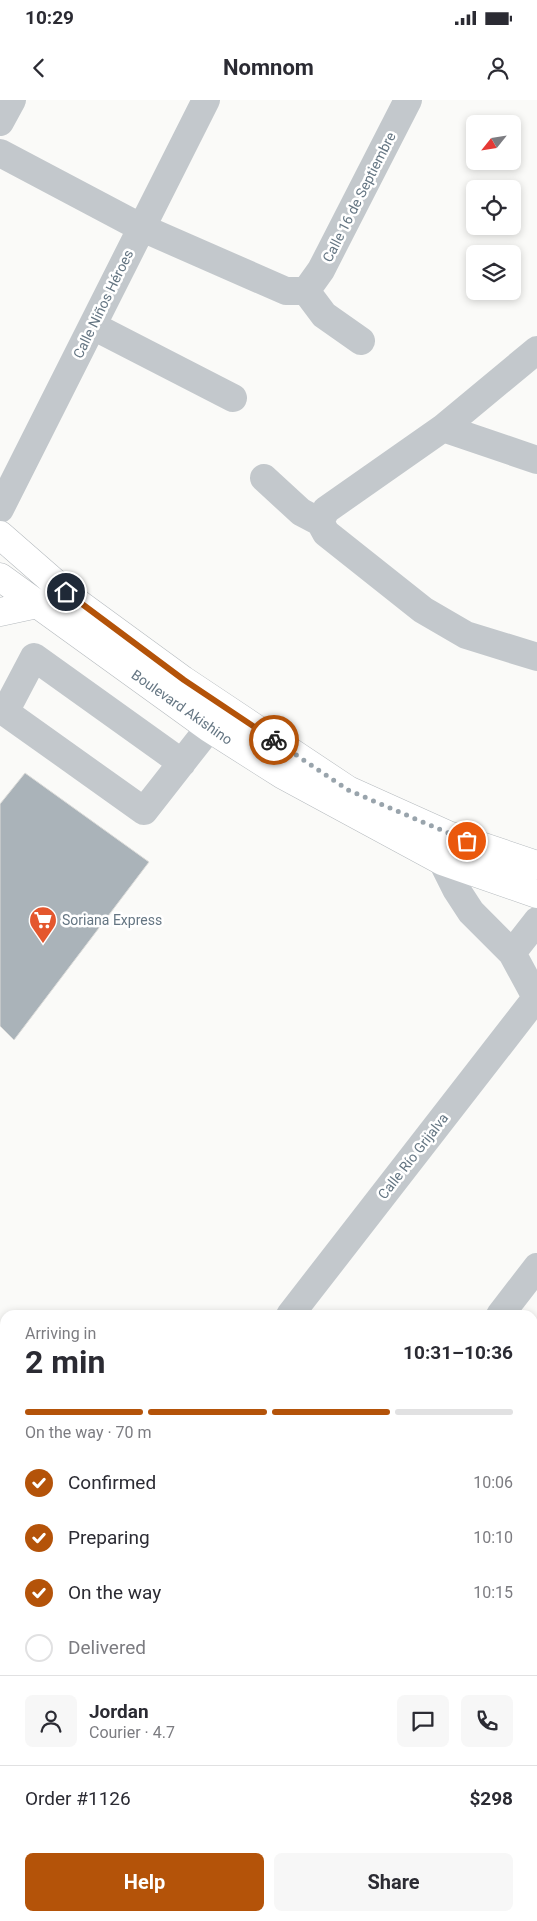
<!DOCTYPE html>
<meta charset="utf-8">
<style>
:root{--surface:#fff;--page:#f7f7f7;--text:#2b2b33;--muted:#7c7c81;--line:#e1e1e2;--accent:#b45309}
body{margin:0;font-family:Roboto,sans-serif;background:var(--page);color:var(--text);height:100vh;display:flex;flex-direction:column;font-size:19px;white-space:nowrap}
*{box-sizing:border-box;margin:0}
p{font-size:16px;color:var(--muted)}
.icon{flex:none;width:28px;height:28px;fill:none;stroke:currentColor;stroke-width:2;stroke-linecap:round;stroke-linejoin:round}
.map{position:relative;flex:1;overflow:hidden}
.panel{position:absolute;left:0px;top:1210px;width:538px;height:611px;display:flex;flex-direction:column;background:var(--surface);border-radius:15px 15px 0 0;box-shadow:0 2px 8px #0003}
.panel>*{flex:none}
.needle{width:32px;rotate:240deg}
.tools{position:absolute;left:466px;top:15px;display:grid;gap:10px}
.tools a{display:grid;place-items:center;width:55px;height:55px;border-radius:8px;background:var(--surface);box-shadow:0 2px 8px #0003;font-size:25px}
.pin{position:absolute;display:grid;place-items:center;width:42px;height:42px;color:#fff;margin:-21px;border:2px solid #fff;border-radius:50%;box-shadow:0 1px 5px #0007}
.courier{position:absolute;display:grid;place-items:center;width:50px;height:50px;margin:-25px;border:4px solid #b45309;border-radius:50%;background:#fff;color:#222;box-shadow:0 1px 6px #0007}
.headline em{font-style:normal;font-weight:700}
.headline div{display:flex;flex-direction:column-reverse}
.headline{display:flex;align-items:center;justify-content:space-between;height:85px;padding:0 25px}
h1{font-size:32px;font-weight:700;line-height:38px}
.bar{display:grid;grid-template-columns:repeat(4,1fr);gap:8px 5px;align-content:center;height:60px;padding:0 25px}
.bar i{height:6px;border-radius:4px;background:var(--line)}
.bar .selected{background:var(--accent)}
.bar p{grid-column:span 4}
.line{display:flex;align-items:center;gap:12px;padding:0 25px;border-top:1px solid var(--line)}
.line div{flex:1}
.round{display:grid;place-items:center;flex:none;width:52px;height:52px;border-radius:8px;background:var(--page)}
ol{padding:0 25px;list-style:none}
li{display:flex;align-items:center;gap:15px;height:55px}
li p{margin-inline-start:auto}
li .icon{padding:5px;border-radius:50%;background:var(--accent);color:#fff;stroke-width:4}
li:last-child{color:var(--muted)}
li i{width:28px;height:28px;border:2px solid var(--line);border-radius:50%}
.primary-button{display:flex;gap:10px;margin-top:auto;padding:10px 25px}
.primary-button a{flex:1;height:58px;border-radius:8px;background:var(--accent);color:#fff;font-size:20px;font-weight:700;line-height:58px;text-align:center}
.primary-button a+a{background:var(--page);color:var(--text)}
.status{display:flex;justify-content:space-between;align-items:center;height:35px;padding:0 25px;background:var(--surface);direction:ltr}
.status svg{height:14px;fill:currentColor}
header{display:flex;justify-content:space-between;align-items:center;height:65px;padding:0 25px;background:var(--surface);font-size:22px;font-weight:700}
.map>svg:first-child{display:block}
</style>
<div class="status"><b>10:29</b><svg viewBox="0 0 49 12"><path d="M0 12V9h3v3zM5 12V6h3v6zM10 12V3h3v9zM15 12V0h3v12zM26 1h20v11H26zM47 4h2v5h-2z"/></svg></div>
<header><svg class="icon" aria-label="back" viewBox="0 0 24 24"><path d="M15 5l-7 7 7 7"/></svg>Nomnom<svg class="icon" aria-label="person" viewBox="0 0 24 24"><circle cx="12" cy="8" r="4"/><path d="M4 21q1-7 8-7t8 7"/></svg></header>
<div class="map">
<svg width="537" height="1821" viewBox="0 0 537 1821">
<rect width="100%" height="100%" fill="#fafaf8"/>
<path fill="#aab3b9" stroke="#dcdcda" d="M25,673l124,89 -135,178 -14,-14v-222z"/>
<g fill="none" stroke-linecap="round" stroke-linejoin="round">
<g stroke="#b5babe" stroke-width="29">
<path id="major" d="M0,435l79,69 104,76 165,110 100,45 89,30
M0,477l209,151 74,47 159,86 95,33
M0,512l37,-8"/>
</g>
<path stroke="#c3c8cc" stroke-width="28" d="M0,22l12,-22
M0,53l140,74 146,64h20
M306,191l15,-21 87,-170
M306,191l18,24 37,26
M93,226l140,72
M443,328l94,32
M264,378l37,34 19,10 6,11 97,77 43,25 71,22
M0,409l206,-409
M320,422l6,-12 117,-82 94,-78
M182,663l-148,-106 -29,55 139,99 65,-83
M446,743l-4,18 14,28 15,23 41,41 25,46
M512,853l25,-32
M290,1215l246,-317
M500,1215l37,-48
M532,1432l5,-5
M0,1507l5,8
M0,1636l5,-2
M532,1708l5,-6
M191,1816l2,5
M69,1821l10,-5
M446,1821l4,-5"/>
<use href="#major" stroke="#fff" stroke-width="28"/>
</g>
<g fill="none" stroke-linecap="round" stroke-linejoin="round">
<path stroke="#99a4ac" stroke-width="5" stroke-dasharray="0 9" d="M274,640l74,50 119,51"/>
<path stroke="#b45309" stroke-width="6" d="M66,492l118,88 90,60"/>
</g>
<defs>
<g id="supermarket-pin" transform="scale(1.4375)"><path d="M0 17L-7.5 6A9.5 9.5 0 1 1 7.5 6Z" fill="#e4572e" stroke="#fff"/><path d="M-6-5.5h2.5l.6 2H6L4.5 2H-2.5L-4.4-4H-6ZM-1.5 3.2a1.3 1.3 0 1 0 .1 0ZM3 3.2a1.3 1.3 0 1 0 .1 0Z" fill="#fff"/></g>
</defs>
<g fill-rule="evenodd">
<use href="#supermarket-pin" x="43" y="820"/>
</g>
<g text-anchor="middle" stroke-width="5" stroke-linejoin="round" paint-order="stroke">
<g font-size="14" fill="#657683" stroke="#fff">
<text transform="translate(359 97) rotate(-63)" y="5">Calle 16 de Septiembre</text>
<text transform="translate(103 204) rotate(-64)" y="5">Calle Niños Héroes</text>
<text transform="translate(182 607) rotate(35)" y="5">Boulevard Akishino</text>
<text transform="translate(413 1056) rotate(-52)" y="5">Calle Río Grijalva</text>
</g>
<g font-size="14" fill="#657683" stroke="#fff" text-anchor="start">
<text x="62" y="825">Soriana Express</text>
</g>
</g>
</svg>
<div class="tools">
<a><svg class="needle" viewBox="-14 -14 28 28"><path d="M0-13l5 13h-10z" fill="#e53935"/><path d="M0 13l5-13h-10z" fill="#7c7c81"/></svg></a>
<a><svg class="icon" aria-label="locate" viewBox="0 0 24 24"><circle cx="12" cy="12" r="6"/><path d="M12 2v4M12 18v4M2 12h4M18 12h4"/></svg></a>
<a><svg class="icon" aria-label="layers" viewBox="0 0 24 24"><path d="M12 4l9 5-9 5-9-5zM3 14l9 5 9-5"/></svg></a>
</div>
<div class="pin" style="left:467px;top:741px;background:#ea580c"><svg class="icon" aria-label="bag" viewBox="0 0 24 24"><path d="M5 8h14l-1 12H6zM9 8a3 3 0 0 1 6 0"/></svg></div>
<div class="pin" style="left:66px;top:492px;background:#1f2937"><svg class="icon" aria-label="home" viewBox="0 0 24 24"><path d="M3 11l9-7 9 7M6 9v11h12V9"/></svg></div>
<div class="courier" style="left:274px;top:640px"><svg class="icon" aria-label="bike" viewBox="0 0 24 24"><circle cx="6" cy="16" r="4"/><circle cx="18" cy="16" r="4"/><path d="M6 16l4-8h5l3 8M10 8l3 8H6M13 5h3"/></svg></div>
<section class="panel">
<div class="headline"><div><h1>2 min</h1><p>Arriving in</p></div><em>10:31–10:36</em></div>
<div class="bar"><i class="selected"></i><i class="selected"></i><i class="selected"></i><i></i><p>On the way · 70 m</p></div>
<ol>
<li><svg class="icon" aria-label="check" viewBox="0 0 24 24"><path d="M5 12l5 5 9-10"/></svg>Confirmed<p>10:06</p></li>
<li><svg class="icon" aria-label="check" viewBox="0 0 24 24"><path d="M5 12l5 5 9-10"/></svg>Preparing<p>10:10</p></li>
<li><svg class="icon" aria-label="check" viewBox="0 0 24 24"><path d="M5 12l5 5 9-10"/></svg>On the way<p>10:15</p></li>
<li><i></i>Delivered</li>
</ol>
<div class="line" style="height:90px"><a class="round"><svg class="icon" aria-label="person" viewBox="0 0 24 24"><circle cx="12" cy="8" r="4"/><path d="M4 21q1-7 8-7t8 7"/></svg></a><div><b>Jordan</b><p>Courier · 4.7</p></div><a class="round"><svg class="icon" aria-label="chat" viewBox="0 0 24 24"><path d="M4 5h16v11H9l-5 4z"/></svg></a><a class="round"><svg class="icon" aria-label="phone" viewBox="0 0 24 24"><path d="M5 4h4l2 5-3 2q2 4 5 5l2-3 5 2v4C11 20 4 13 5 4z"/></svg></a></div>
<div class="line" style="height:65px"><div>Order #1126</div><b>$298</b></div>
<div class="primary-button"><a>Help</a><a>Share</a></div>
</section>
</div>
